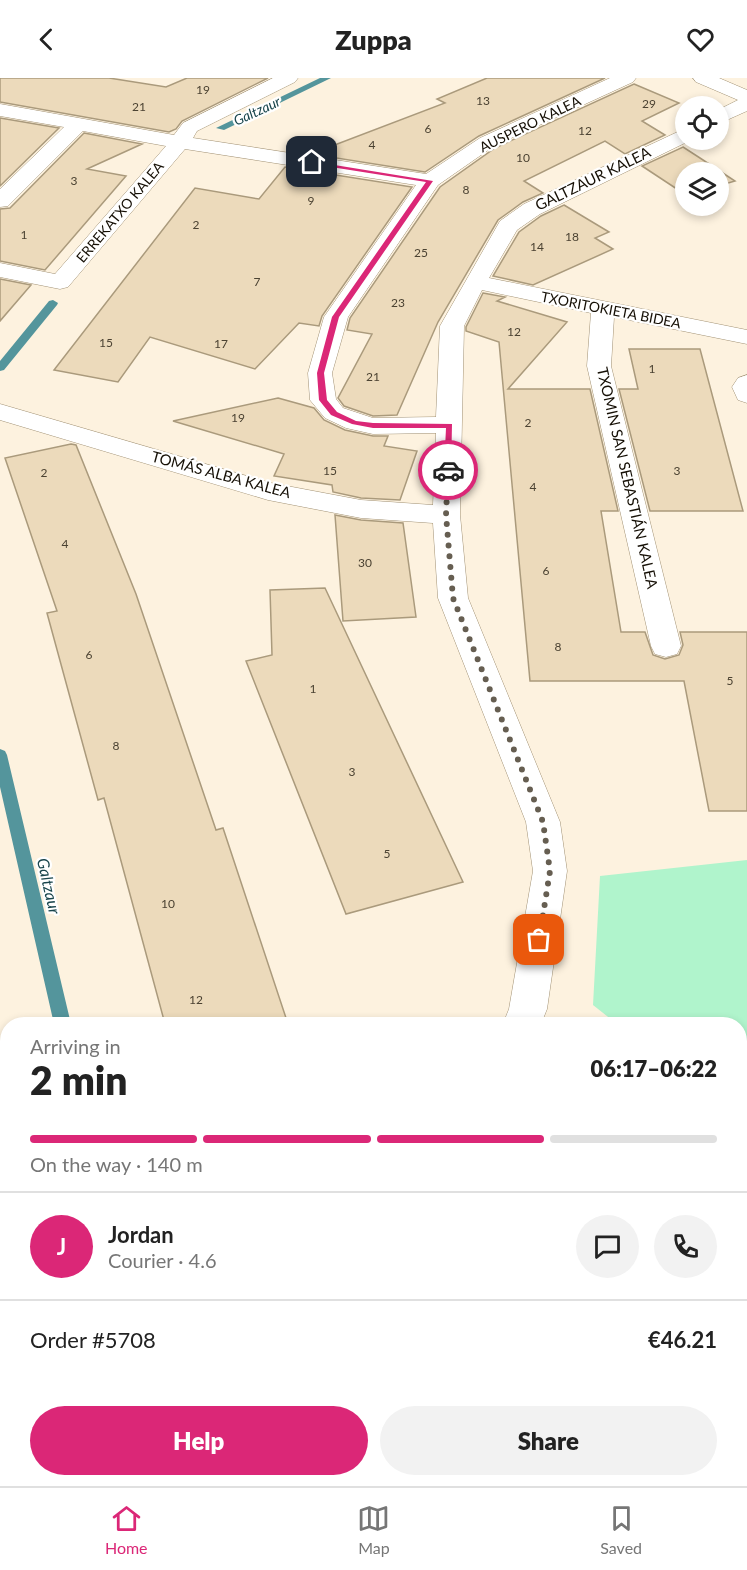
<!DOCTYPE html>
<meta charset="utf-8">
<style>
:root{--surface:#fff;--page:#f2f2f2;--text:#222;--muted:#767676;--line:#e0e0e0;--accent:#db2777}
body{margin:0;font-family:Lato,sans-serif;background:var(--page);color:var(--text);height:100vh;display:flex;flex-direction:column;font-size:22px;white-space:nowrap}
*{box-sizing:border-box;margin:0}
p{font-size:20px;color:var(--muted)}
.icon{flex:none;width:33px;height:33px;fill:none;stroke:currentColor;stroke-width:2;stroke-linecap:round;stroke-linejoin:round}
.map{position:relative;flex:1;overflow:hidden}
.details{position:absolute;left:0px;top:939px;width:747px;height:470px;display:flex;flex-direction:column;background:var(--surface);border-radius:24px 24px 0 0;box-shadow:0 3px 9px #0003}
.details>*{flex:none}
.buttons{position:absolute;left:675px;top:18px;display:grid;gap:12px}
.buttons a{display:grid;place-items:center;width:54px;height:54px;border-radius:50%;background:var(--surface);box-shadow:0 3px 9px #0003;font-size:30px}
.pin{position:absolute;display:grid;place-items:center;width:51px;height:51px;color:#fff;margin:-26px;border-radius:12px;box-shadow:0 3px 9px #0006}
.courier{position:absolute;display:grid;place-items:center;width:60px;height:60px;margin:-30px;border:4px solid #db2777;border-radius:50%;background:#fff;color:#222;box-shadow:0 2px 8px #0007}
.headline em{font-style:normal;font-weight:800}
.headline div{display:flex;flex-direction:column-reverse}
.headline{display:flex;align-items:center;justify-content:space-between;height:102px;padding:0 30px}
h1{font-size:39px;font-weight:800;line-height:45px}
.bar{display:grid;grid-template-columns:repeat(4,1fr);gap:9px 6px;align-content:center;height:72px;padding:0 30px}
.bar i{height:8px;border-radius:4px;background:var(--line)}
.bar .active{background:var(--accent)}
.bar p{grid-column:span 4}
.line{display:flex;align-items:center;gap:15px;padding:0 30px;border-top:2px solid var(--line)}
.line div{flex:1}
.round{display:grid;place-items:center;flex:none;width:63px;height:63px;border-radius:32px;background:var(--page)}
.button{display:flex;gap:12px;margin-top:auto;padding:12px 30px}
.button a{flex:1;height:69px;border-radius:36px;background:var(--accent);color:#fff;font-size:24px;font-weight:800;line-height:69px;text-align:center}
.button a+a{background:var(--page);color:var(--text)}
header{display:flex;justify-content:space-between;align-items:center;height:78px;padding:0 30px;background:var(--surface);font-size:27px;font-weight:800}
.menu{display:flex;justify-content:space-around;align-items:center;height:84px;border-top:2px solid var(--line);background:var(--surface);font-size:16px;color:var(--muted)}
.menu a{display:grid;justify-items:center;gap:3px}
.menu .active{color:var(--accent)}
.map>svg:first-child{display:block}
</style>
<header><svg class="icon" aria-label="back" viewBox="0 0 24 24"><path d="M15 5l-7 7 7 7"/></svg>Zuppa<svg class="icon" aria-label="heart" viewBox="0 0 24 24"><path d="M12 20l-8-8c-3-5 5-10 8-4 3-6 11-1 8 4z"/></svg></header>
<div class="map">
<svg width="747" height="1408" viewBox="0 0 747 1408">
<rect width="100%" height="100%" fill="#fdf2df"/>
<path fill="#b0f4cc" d="M747,782v270l-7,-6v-100h-123l-24,-19 7,-129z"/>
<g fill="none" stroke-linecap="round" stroke-linejoin="round">
<path fill="#54959c" fill-rule="evenodd" d="M320,0h11l-107,52 -8,-2z
M53,222l5,3 -1,2 -53,65 -4,1v-10l49,-60z
M0,671l5,2 2,4 64,269h-17l-54,-237z
M300,1401h27l3,7h-27z"/>
</g>
<path fill="#ecdabb" stroke="#aa9a7c" stroke-width="1.5" d="M0,0h109l57,9 21,-9h81l-86,43 -6,8 -7,3 -169,-30z
M487,0h118l-126,58 -54,36 -114,-18 134,-51 -8,-4z
M634,6l45,19 -37,18 23,14 -40,19 -20,-13 -81,40 19,12 -20,9 -25,18 -60,102 -41,93 -24,1 -29,-10 -6,-8 34,-64 -25,-4 3,-12 90,-131 55,-39z
M0,40l59,10 -59,58z
M84,55l58,11 -55,25 39,7 -81,94 -45,-9v-52l10,-1z
M683,69l17,11 35,23 -17,5v-14h-32v23l-44,-29z
M285,89l127,20 -90,129 -3,10 -20,-3 -44,46 -105,-32 -32,45 -64,-12 141,-182 64,11z
M564,127l45,27 -14,6 18,11 -80,36 -40,-9 26,-44 22,-16z
M0,201l31,6 -31,36z
M483,215l22,4 -8,4 70,21 -59,67h82l28,122h-17l20,121h24l8,23 12,4 14,-4 4,-10 -3,-13h67v179h-38l-25,-130h-154l-31,-339 -33,-11v-4z
M629,271h71l43,162h-93l-31,-122h19z
M278,320l36,10 10,12 21,10 28,6h15l-4,10 33,5 -17,49 -39,-2 -28,-6 -1,-7 -58,-9 10,-22 -111,-33z
M71,366l5,1 60,149 80,236 7,-2 65,196h-123l-61,-226 -6,2 -51,-187 10,-2 -52,-153z
M335,437l26,5 42,3 13,94 -73,4z
M325,510l138,294 -117,32 -100,-253 26,-6 -2,-65z"/>
<g fill="none" stroke-linecap="round" stroke-linejoin="round">
<g stroke="#a29275" stroke-width="1">
<path id="minor" d="M273,0h25l-3,4 -98,49 -4,7 233,36 54,-36 130,-60h26l-3,4 -139,64 -56,39 -90,132 -16,56 4,26 7,9 30,10 63,-1 4,-91 60,-105 24,-17 162,-76v12h5l-151,74 -23,16 -28,48 258,52v14l-133,-27 -3,49 70,280 -4,8 -11,3 -11,-3 -4,-8 -64,-280 4,-53 -109,-23 -18,36 -4,189 8,83 92,224 7,49 -20,138 -6,15h-38l6,-15 24,-138 -7,-49 -88,-224 -5,-75 -72,-5 -93,-18 -268,-80v-16l271,79 90,17 72,5 3,-72 -63,1 -27,-6 -21,-10 -15,-18 -2,-27 16,-56 92,-132 -231,-36 -117,138 -8,2 -60,-12v-14l55,11 111,-128 -83,-15 -75,75 -8,1v-18l64,-62 -64,-11v-12l174,31 9,-12z
M693,0h26l28,12v21l-29,13v-14l20,-10 -42,-18z
M747,297v28l-9,-3 -6,-13 6,-9z
M0,1211l8,3v50l-8,-4z
M124,1401h50l3,7h-50z
M213,1401h49l-3,7h-49z"/>
</g>
<use href="#minor" fill="#fff" fill-rule="evenodd"/>
</g>
<path fill="#db2777" d="M310,83l123,20 -94,136 -15,56 3,27 10,12 19,9 17,2 79,1 -1,48 -7,-2 2,-42h-73l-21,-4 -21,-9 -12,-15 -2,-27 15,-56 94,-135 -114,-18z"/>
<g fill="none" stroke-linecap="round" stroke-linejoin="round">
<path stroke="#665e51" stroke-width="6" stroke-dasharray="0 10.8" d="M448,392l-2,45 7,83 90,224 7,49 -11,69"/>
</g>
<g text-anchor="middle" stroke-width="4.5" stroke-linejoin="round" paint-order="stroke">
<g font-size="12" fill="#4b4232">
<text x="203" y="16">19</text>
<text x="483" y="27">13</text>
<text x="649" y="30">29</text>
<text x="139" y="33">21</text>
<text x="428" y="55">6</text>
<text x="585" y="57">12</text>
<text x="372" y="71">4</text>
<text x="523" y="84">10</text>
<text x="74" y="107">3</text>
<text x="466" y="116">8</text>
<text x="311" y="127">9</text>
<text x="196" y="151">2</text>
<text x="24" y="161">1</text>
<text x="572" y="163">18</text>
<text x="537" y="173">14</text>
<text x="421" y="179">25</text>
<text x="257" y="208">7</text>
<text x="398" y="229">23</text>
<text x="514" y="258">12</text>
<text x="106" y="269">15</text>
<text x="221" y="270">17</text>
<text x="652" y="295">1</text>
<text x="373" y="303">21</text>
<text x="238" y="344">19</text>
<text x="528" y="349">2</text>
<text x="330" y="397">15</text>
<text x="677" y="397">3</text>
<text x="44" y="399">2</text>
<text x="533" y="413">4</text>
<text x="65" y="470">4</text>
<text x="365" y="489">30</text>
<text x="546" y="497">6</text>
<text x="558" y="573">8</text>
<text x="89" y="581">6</text>
<text x="730" y="607">5</text>
<text x="313" y="615">1</text>
<text x="116" y="672">8</text>
<text x="352" y="698">3</text>
<text x="387" y="780">5</text>
<text x="168" y="830">10</text>
<text x="196" y="926">12</text>
</g>
<g font-size="14" font-style="italic" fill="#19454c" stroke="#fff">
<text transform="translate(257 33) rotate(-25)" y="5">Galtzaur</text>
</g>
<g font-size="14" fill="#150f05" stroke="#fff">
<text transform="translate(530 46) rotate(-26)" y="5">AUSPERO KALEA</text>
<text transform="translate(120 134) rotate(-50)" y="5">ERREKATXO KALEA</text>
<text transform="translate(611 232) rotate(11)" y="5">TXORITOKIETA BIDEA</text>
</g>
<g font-size="15" fill="#150f05" stroke="#fff">
<text transform="translate(593 101) rotate(-26)" y="5">GALTZAUR KALEA</text>
<text transform="translate(221 397) rotate(15)" y="5">TOMÁS ALBA KALEA</text>
<text transform="translate(627 400) rotate(77)" y="5">TXOMIN SAN SEBASTIÁN KALEA</text>
</g>
<g font-size="16" font-style="italic" fill="#19454c" stroke="#fff">
<text transform="translate(49 808) rotate(77)" y="6">Galtzaur</text>
</g>
</g>
</svg>
<div class="buttons">
<a><svg class="icon" aria-label="locate" viewBox="0 0 24 24"><circle cx="12" cy="12" r="6"/><path d="M12 2v4M12 18v4M2 12h4M18 12h4"/></svg></a>
<a><svg class="icon" aria-label="layers" viewBox="0 0 24 24"><path d="M12 4l9 5-9 5-9-5zM3 14l9 5 9-5"/></svg></a>
</div>
<div class="pin" style="left:539px;top:862px;background:#ea580c"><svg class="icon" aria-label="bag" viewBox="0 0 24 24"><path d="M5 8h14l-1 12H6zM9 8a3 3 0 0 1 6 0"/></svg></div>
<div class="pin" style="left:312px;top:84px;background:#1f2937"><svg class="icon" aria-label="home" viewBox="0 0 24 24"><path d="M3 11l9-7 9 7M6 9v11h12V9"/></svg></div>
<div class="courier" style="left:448px;top:392px"><svg class="icon" aria-label="car" viewBox="0 0 24 24"><path d="M5 17H2v-5l4-1 3-4h7l3 4 3 1v5h-3M9 17h6M6 11h13"/><circle cx="7" cy="17" r="2"/><circle cx="17" cy="17" r="2"/></svg></div>
<section class="details">
<div class="headline"><div><h1>2 min</h1><p>Arriving in</p></div><em>06:17–06:22</em></div>
<div class="bar"><i class="active"></i><i class="active"></i><i class="active"></i><i></i><p>On the way · 140 m</p></div>
<div class="line" style="height:108px"><b class="round" style="background:var(--accent);color:#fff">J</b><div><b>Jordan</b><p>Courier · 4.6</p></div><a class="round"><svg class="icon" aria-label="chat" viewBox="0 0 24 24"><path d="M4 5h16v11H9l-5 4z"/></svg></a><a class="round"><svg class="icon" aria-label="phone" viewBox="0 0 24 24"><path d="M5 4h4l2 5-3 2q2 4 5 5l2-3 5 2v4C11 20 4 13 5 4z"/></svg></a></div>
<div class="line" style="height:78px"><div>Order #5708</div><b>€46.21</b></div>
<div class="button"><a>Help</a><a>Share</a></div>
</section>
</div>
<nav class="menu">
<a class="active"><svg class="icon" aria-label="home" viewBox="0 0 24 24"><path d="M3 11l9-7 9 7M6 9v11h12V9"/></svg>Home</a>
<a><svg class="icon" aria-label="map" viewBox="0 0 24 24"><path d="M3 6l6-2 6 2 6-2v14l-6 2-6-2-6 2zM9 4v14M15 6v14"/></svg>Map</a>
<a><svg class="icon" aria-label="saved" viewBox="0 0 24 24"><path d="M7 4h10v16l-5-4-5 4z"/></svg>Saved</a>
</nav>
